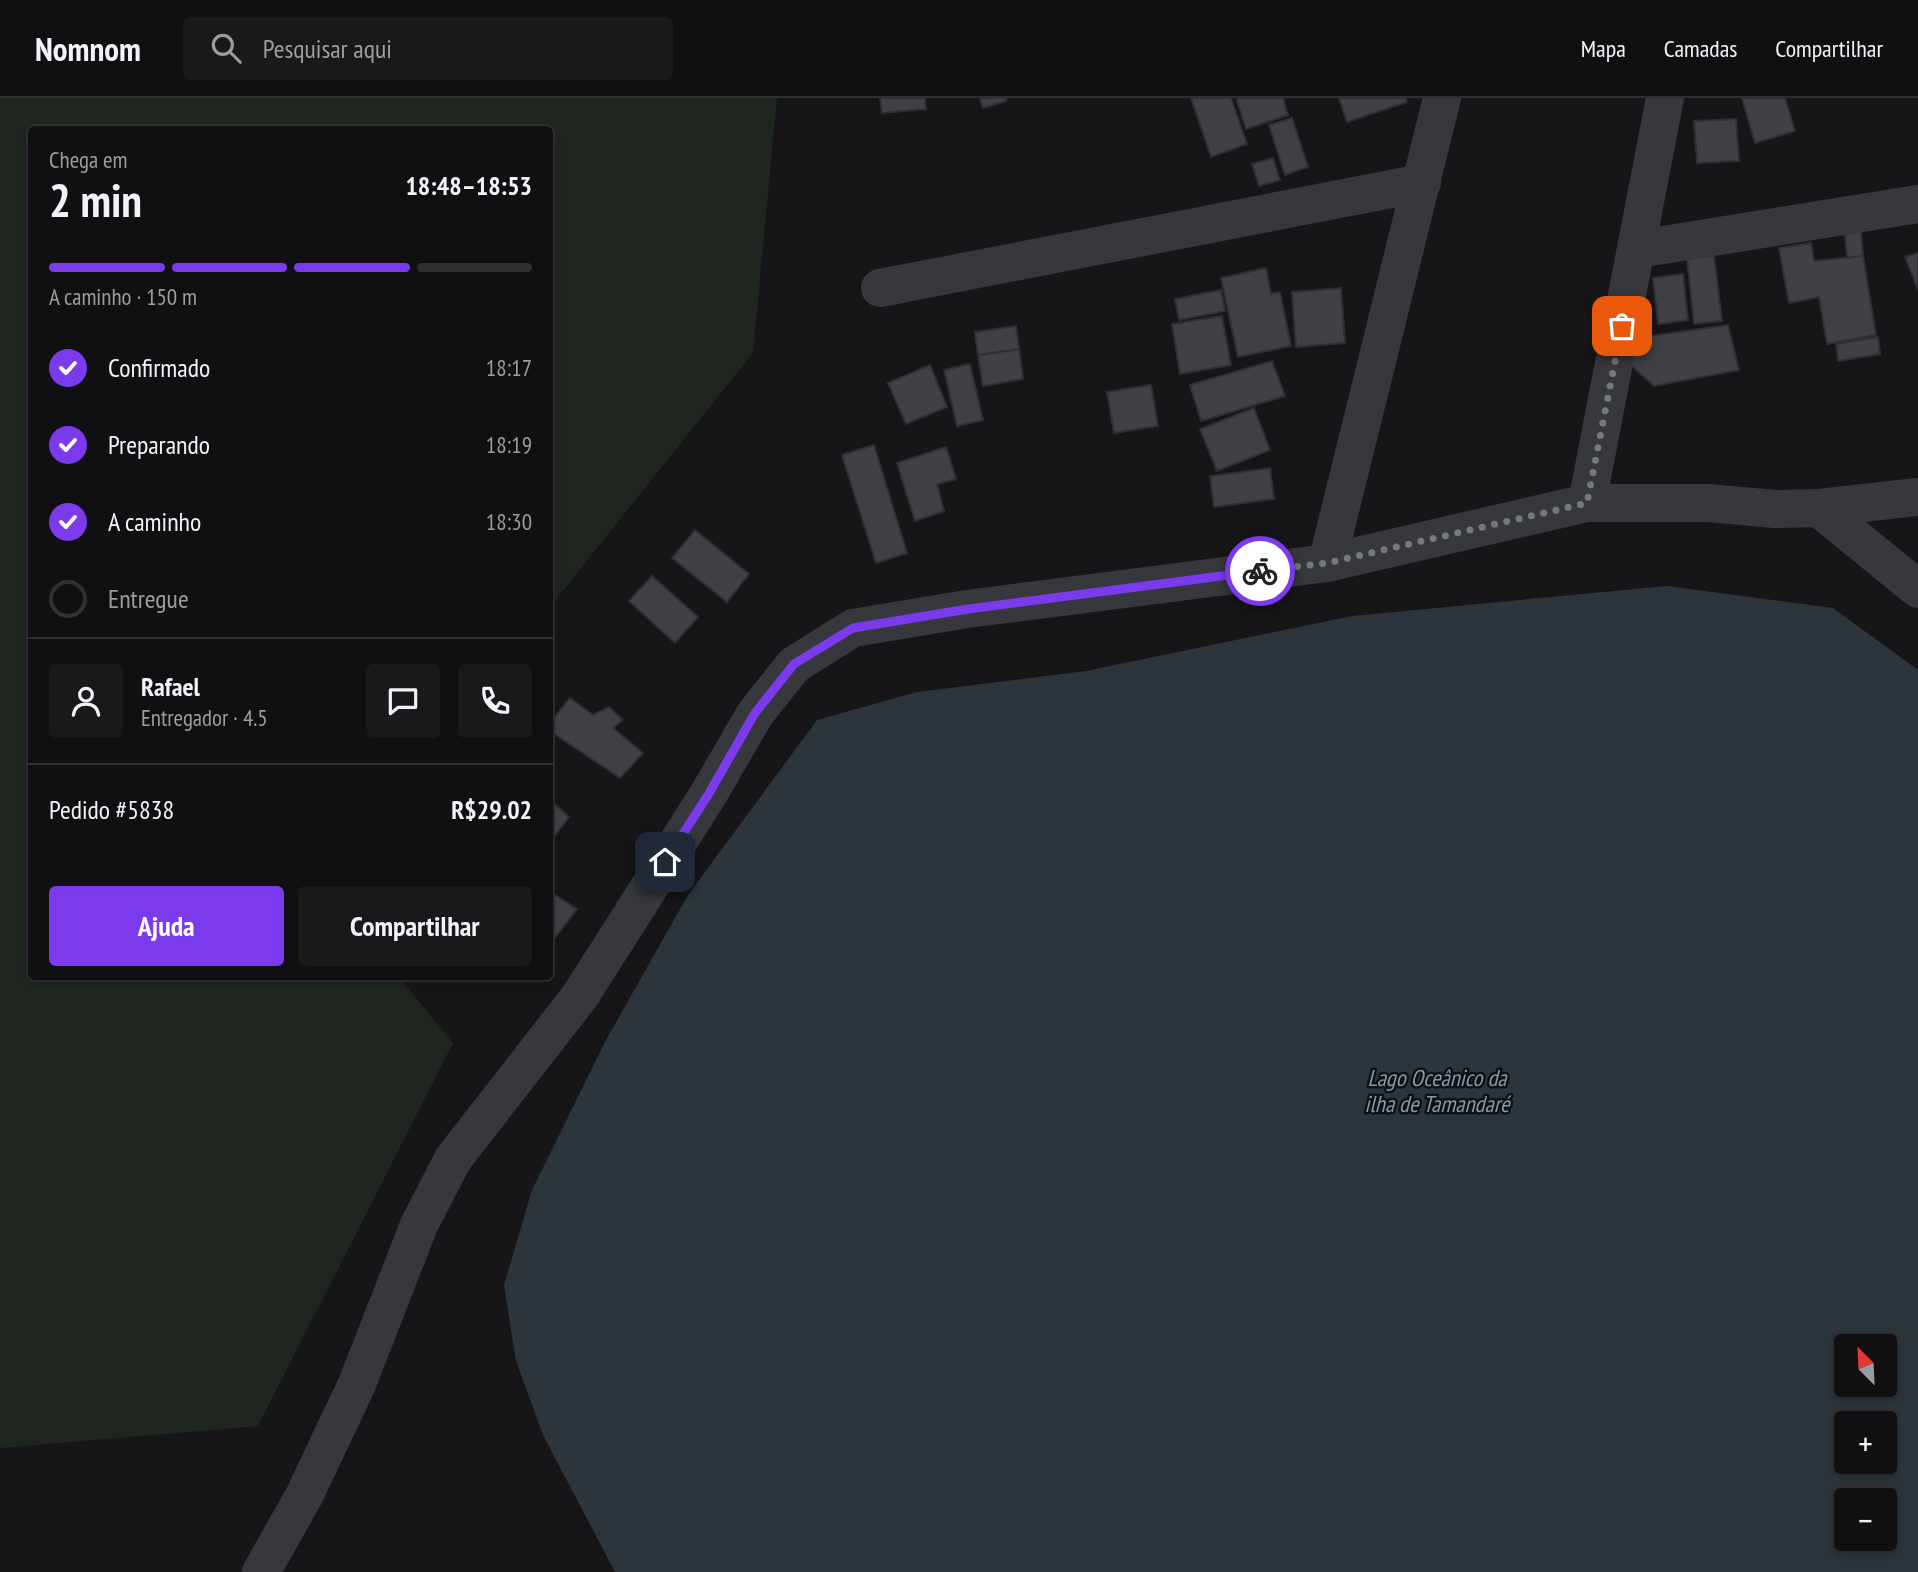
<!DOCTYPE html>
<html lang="pt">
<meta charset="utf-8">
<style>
:root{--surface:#101012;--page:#19191b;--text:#f1f3f6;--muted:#9c9d9f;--line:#303032;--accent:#7c3aed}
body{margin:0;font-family:"PT Sans Narrow",sans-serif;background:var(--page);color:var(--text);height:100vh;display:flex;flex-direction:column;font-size:26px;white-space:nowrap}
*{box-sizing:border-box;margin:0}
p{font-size:23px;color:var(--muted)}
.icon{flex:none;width:38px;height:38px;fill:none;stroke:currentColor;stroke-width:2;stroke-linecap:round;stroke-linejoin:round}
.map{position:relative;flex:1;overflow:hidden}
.details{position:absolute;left:28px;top:28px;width:525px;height:854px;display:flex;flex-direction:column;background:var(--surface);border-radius:7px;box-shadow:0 4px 10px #0003,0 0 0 2px var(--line)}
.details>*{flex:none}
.needle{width:46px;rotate:336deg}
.fabs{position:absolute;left:1834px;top:1236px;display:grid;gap:14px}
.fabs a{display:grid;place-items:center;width:63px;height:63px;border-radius:7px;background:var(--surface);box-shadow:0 4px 10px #0003,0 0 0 2px var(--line);font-size:35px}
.pin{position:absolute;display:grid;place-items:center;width:60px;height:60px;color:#fff;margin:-30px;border-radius:14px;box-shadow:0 4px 10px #0006}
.courier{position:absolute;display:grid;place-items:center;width:70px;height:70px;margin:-35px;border:5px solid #7c3aed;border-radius:50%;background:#fff;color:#222;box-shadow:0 2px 9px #0007}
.headline em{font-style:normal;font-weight:800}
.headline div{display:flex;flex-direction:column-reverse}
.headline{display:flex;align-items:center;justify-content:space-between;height:119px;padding:0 21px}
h1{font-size:46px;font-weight:800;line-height:52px}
.bar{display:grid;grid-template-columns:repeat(4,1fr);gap:10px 7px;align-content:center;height:84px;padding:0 21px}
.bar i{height:9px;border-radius:5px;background:var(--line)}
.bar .selected{background:var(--accent)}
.bar p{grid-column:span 4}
.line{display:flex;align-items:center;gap:18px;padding:0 21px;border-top:2px solid var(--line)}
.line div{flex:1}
.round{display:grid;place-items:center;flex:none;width:74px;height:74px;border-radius:7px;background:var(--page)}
ol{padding:0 21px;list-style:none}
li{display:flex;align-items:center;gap:21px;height:77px}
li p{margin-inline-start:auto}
li .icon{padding:7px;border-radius:50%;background:var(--accent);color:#fff;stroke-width:4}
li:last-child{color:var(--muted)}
li i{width:38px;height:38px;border:4px solid var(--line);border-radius:50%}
.cta{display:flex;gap:14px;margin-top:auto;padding:14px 21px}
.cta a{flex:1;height:80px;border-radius:7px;background:var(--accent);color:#fff;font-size:28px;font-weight:800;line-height:80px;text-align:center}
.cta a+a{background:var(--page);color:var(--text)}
header{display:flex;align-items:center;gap:42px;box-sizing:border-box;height:98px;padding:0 35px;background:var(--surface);border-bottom:2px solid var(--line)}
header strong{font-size:33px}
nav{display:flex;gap:38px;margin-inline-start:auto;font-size:24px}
.search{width:490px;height:63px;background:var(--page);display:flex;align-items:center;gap:18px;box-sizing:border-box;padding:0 24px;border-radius:7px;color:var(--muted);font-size:26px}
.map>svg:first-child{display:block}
</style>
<header>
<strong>Nomnom</strong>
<div class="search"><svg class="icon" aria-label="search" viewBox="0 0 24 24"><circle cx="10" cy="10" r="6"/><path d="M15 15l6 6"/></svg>Pesquisar aqui</div>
<nav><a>Mapa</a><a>Camadas</a><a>Compartilhar</a></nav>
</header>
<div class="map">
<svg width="1918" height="1474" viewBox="0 0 1918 1474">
<rect width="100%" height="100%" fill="#161618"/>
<path fill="#1e261f" d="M0,0h777l-24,255 -203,254v-477h-518v846l367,1 54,66 -195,383 -258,22z"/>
<path fill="#2c353c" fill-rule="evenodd" d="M1667,488l166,22 85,62v902h-1303l-72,-137 -27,-74 -12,-76 28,-95 74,-150 82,-145 129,-175 100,-28 169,-21 266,-55zM1846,1248h39v38h-39zM1846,1325h39v38h-39zM1846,1402h39v38h-39z"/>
<path fill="#404145" stroke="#303034" stroke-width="2" d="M880,0h45l1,11 -44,4z
M980,0h26v3l-23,7z
M1191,0h40l16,46 -36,13z
M1236,0h47l5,17 -42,14z
M1339,0h67l1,4 -60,20z
M1742,0h43l10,33 -40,12z
M1292,20l16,49 -23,8 -16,-50z
M1736,21l3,42 -42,2 -3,-42z
M1273,60l7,22 -21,6 -7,-22z
M1861,134l2,24 -16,2 -2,-24z
M1811,145l3,18 49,-5 13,79 -49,9 -8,-47 -30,6 -10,-55z
M1918,155v37l-13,-33z
M1714,157l8,66 -28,3 -7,-66z
M1266,170l5,26 9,-2 11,54 -53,11 -17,-79z
M1683,176l5,46 -30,4 -5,-46z
M1341,190l4,55 -49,4 -4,-55z
M1221,192l4,21 -46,9 -4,-21z
M1222,218l9,49 -51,9 -8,-50z
M1728,227l11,45 -85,16 -30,-27 11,-21z
M1016,228l3,23 -41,6 -3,-23z
M1878,239l2,17 -42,7 -2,-17z
M1019,251l4,30 -40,7 -5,-31z
M1272,263l13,35 -84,25 -11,-36z
M970,266l13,56 -26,6 -13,-56z
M930,267l17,42 -41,17 -18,-41z
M1151,287l7,41 -44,7 -7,-41z
M1254,310l16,42 -53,21 -17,-42z
M874,347l33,108 -31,10 -34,-108z
M946,349l10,32 -19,5 7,27 -29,10 -18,-58z
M1270,370l4,31 -60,8 -4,-31z
M695,432l54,44 -22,28 -55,-44z
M652,478l46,41 -23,26 -46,-42z
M570,600l23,17 16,-8 14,13 -10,8 30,25 -23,25 -70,-47v-8z
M550,702l19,17 -19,25z
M550,794l27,17 -27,35z"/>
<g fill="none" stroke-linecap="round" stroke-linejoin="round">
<path stroke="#37383d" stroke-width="38" d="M1638,151l280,-45
M880,190l542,-105
M1587,405l78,-405
M1819,410l99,81
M1327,465l260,-60h121l67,6 44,-1 99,-11
M261,1474l43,-76 53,-112 62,-159 34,-66 127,-163 128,-201 47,-81 39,-49 59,-37 114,-19 360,-46 115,-465"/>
</g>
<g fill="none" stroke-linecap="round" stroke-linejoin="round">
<path stroke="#757880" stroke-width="7" stroke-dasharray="0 12.6" d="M1260,473l67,-8 260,-60 35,-177"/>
<path stroke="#7c3aed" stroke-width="9" d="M665,764l43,-67 47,-82 39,-49 59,-36 115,-19 292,-38"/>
</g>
<g text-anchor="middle" stroke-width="5" stroke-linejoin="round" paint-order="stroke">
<g font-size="23" font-style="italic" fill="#7f9bb3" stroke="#111113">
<text x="1437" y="988">Lago Oceânico da<tspan x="1437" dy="26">ilha de Tamandaré</tspan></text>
</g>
</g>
</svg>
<div class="fabs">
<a><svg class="needle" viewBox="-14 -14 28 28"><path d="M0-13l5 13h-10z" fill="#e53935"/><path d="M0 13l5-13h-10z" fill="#9c9d9f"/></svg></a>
<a>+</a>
<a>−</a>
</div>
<div class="pin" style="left:1622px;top:228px;background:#ea580c"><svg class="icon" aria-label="bag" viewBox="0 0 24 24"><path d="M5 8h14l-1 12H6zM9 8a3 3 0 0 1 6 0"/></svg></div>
<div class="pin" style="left:665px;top:764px;background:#1f2937"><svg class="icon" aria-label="home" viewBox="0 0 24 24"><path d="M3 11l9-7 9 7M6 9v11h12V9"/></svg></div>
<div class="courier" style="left:1260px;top:473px"><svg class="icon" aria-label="bike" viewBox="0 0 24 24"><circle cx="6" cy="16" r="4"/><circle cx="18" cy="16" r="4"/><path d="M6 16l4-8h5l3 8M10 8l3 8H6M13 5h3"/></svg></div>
<section class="details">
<div class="headline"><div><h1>2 min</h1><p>Chega em</p></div><em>18:48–18:53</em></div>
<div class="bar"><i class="selected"></i><i class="selected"></i><i class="selected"></i><i></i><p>A caminho · 150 m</p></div>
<ol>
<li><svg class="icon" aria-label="check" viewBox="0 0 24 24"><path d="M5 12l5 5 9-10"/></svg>Confirmado<p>18:17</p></li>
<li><svg class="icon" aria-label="check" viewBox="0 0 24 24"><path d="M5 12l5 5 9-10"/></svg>Preparando<p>18:19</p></li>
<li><svg class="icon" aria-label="check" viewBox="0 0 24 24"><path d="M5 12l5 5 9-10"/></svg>A caminho<p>18:30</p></li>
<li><i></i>Entregue</li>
</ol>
<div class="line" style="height:126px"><a class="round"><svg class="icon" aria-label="person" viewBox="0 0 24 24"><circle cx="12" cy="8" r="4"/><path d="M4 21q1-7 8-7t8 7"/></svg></a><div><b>Rafael</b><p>Entregador · 4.5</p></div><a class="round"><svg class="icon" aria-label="chat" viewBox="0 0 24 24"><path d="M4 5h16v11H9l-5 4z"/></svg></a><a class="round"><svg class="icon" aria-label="phone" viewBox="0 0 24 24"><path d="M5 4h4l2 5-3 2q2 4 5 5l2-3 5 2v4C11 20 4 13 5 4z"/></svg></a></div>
<div class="line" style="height:91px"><div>Pedido #5838</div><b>R$29.02</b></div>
<div class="cta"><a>Ajuda</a><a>Compartilhar</a></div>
</section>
</div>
